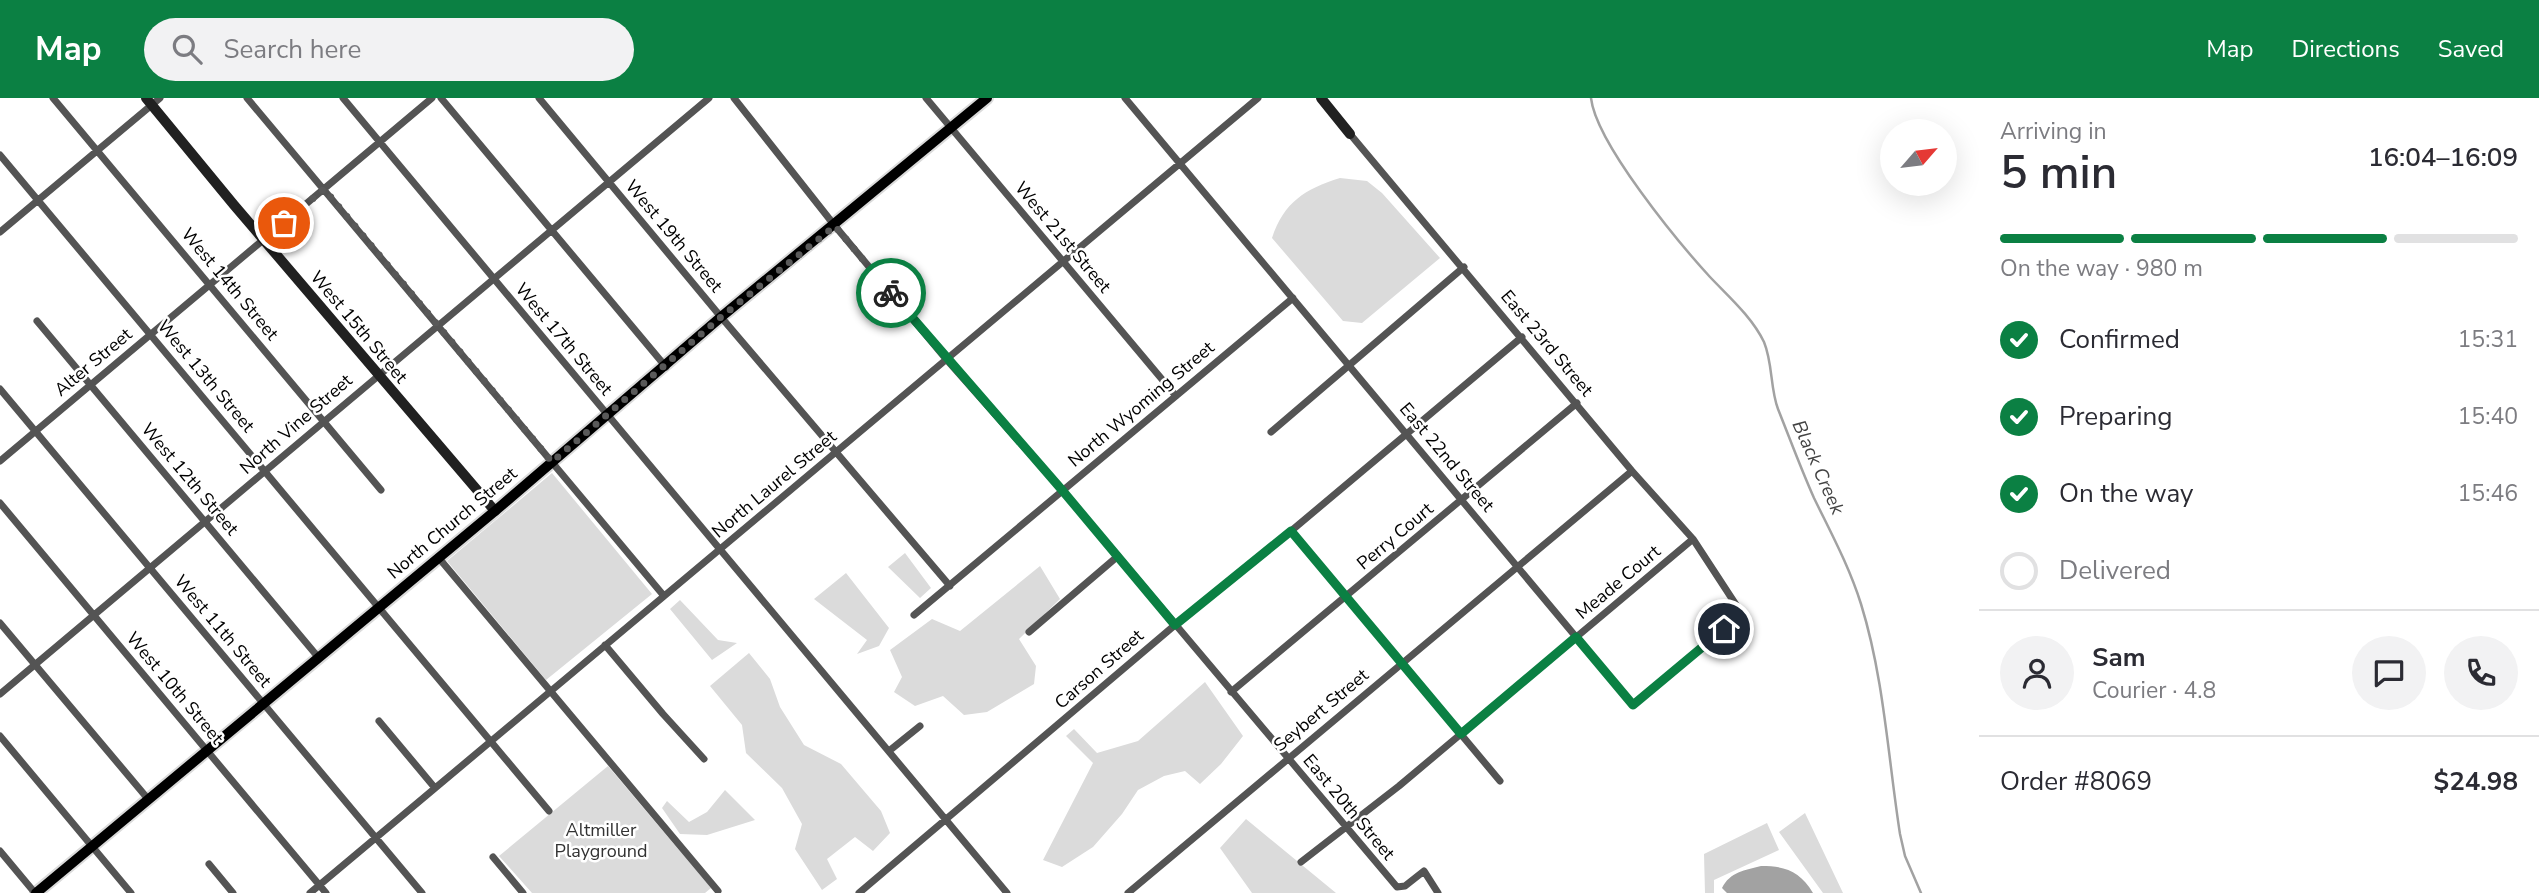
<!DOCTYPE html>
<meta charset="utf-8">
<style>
:root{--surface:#fff;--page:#f2f2f3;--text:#2b2b33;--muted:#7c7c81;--line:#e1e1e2;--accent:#0b8043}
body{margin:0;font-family:"Nunito Sans",sans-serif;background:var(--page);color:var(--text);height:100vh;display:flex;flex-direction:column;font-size:26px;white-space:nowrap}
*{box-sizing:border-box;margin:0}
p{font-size:23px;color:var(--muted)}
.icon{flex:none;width:38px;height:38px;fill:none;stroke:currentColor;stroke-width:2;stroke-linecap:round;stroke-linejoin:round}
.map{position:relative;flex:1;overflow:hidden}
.sheet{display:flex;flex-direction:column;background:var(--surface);width:560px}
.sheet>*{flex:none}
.needle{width:46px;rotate:62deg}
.fabs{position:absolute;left:1880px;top:21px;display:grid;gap:14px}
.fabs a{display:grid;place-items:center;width:77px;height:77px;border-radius:50%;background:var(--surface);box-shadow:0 7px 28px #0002;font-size:35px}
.pin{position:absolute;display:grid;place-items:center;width:60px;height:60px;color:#fff;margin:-30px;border:4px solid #fff;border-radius:50%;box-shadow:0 2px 7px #0007}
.courier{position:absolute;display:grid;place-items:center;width:70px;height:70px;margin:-35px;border:5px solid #0b8043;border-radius:50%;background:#fff;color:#222;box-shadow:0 2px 9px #0007}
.overview em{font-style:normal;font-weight:600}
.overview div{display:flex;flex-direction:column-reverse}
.overview{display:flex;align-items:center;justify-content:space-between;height:119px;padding:0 21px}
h1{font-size:46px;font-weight:600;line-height:52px}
.bar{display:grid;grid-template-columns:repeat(4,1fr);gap:10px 7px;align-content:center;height:84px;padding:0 21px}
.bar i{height:9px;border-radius:5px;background:var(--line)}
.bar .on{background:var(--accent)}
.bar p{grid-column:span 4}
.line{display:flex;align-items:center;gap:18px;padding:0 21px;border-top:2px solid var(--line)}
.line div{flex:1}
.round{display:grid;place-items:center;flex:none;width:74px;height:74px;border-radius:37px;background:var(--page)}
ol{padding:0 21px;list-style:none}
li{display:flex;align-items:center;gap:21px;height:77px}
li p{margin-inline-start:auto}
li .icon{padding:7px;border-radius:50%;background:var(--accent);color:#fff;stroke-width:4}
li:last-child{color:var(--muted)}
li i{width:38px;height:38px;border:4px solid var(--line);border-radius:50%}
header{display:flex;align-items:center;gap:42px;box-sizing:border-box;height:98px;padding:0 35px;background:var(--accent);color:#fff}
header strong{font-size:33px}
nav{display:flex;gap:38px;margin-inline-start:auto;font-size:24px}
.search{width:490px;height:63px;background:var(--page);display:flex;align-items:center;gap:18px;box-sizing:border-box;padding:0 24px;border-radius:38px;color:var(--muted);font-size:26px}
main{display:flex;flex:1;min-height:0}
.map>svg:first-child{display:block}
</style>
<header>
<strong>Map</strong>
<div class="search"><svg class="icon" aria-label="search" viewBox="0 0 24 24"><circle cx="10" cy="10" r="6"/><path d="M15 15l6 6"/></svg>Search here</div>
<nav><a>Map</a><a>Directions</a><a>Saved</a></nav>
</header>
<main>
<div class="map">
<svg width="1979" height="795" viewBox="0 0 1979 795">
<rect width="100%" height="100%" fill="#fff"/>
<path fill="#dbdbdb" d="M1340,80l27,3 15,12 58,65 -78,65 -19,-2 -71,-83c12,-36 33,-49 68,-60z
M552,375l100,121 -106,86 -99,-119z
M905,455l26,35 -11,10 -32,-31z
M1040,468l20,33 -41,40 17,27 -2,18 -47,28 -23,3 -21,-19 -28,10 -21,-14 8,-15 -12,-27 42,-31 28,12z
M846,475l43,55 -10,18 -22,8 10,-14 -53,-41z
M680,502l38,40 19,3 -25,17 -42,-51z
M749,555l21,26 10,28 24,38 37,19 40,47 9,22 -17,18 -18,-14 -28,22 10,20 -15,11 -27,-41 7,-25 -20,-36 -36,-35 -4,-28 -32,-39z
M1205,584l38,54 -22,28 -21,20 -15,-13 -21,5 -26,14 -16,24 -29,33 -31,20 -19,-7 50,-97 -27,-27 8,-7 23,24 41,-12z
M608,668l103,122 -6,5h-173l-33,-37z
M725,692l30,30 -48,15 -27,-1 -18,-26 5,-7 22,21 18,-10z
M1805,715l38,80h-20l-44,-61z
M1246,721l90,74h-84l-32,-45z
M1767,725l12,27 -65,30v13h-9l-1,-39z"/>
<path fill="#a2a2a2" d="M1761,768c24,0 39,5 52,27h-86l-5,-5c8,-16 23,-18 39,-22z"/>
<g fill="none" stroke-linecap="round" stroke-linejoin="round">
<path stroke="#a2a2a2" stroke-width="2.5" d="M1591,0c5,45 87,144 119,179 19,20 42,40 54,65 9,22 6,46 14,67 12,30 23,60 36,89 17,35 35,68 47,106 23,74 27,153 39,230l5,22 16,37"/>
<g stroke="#dbdbdb" stroke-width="14">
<path id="primary" d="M36,795l459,-382 226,-194 266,-219"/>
</g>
<path stroke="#545454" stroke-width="7" d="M53,0l328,392
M247,0l417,498
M343,0l664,795
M441,0l225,269
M539,0l182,219 229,269
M734,0l101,128 111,133 116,131 335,397 8,-1 19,-15 14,22
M926,0l250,298
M1125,0l508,607 109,-91 -49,-75 -61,-68 -282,-337
M0,57l549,656
M0,134l160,-134
M37,223l281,336
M0,291l422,504
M1271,334l193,-165
M0,363l432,-363
M0,405l326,390
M1291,433l209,250
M438,459l280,334
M914,517l379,-317
M0,525l148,176
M1029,534l89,-76
M605,547l58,69 41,45
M1231,594l346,-289
M0,596l709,-596
M379,623l56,67
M0,638l131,157
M889,653l31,-25
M0,753l35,42
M493,759l30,36
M1301,764l98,-76 294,-247
M209,766l24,29
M310,795l948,-795
M859,795l316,-268 116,-94 231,-194
M1128,795l504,-422"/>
<path stroke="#212121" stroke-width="10" d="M146,0l88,107 261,306
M1321,0l29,36"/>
<use href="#primary" stroke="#000" stroke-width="10"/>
</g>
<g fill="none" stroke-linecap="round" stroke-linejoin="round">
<path stroke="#595959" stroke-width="7" stroke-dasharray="0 12.6" d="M284,125l40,-34 228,273 169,-145 114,-91 56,67"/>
<path stroke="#0b8043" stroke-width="9" d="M891,195l171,197 113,135 116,-94 170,203 115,-97 57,68 91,-76"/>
</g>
<g text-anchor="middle" stroke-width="5" stroke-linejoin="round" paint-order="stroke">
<g font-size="18" fill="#000" stroke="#fff">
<text transform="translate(674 138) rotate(50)" y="6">West 19th Street</text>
<text transform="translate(1063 139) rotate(50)" y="6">West 21st Street</text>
<text transform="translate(230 186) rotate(50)" y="6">West 14th Street</text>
<text transform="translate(359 229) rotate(50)" y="6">West 15th Street</text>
<text transform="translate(564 241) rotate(50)" y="6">West 17th Street</text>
<text transform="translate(1547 245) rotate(50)" y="6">East 23rd Street</text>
<text transform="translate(93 264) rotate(-40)" y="6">Alter Street</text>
<text transform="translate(206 278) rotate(50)" y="6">West 13th Street</text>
<text transform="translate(1141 306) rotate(-40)" y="6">North Wyoming Street</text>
<text transform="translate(296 326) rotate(-41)" y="6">North Vine Street</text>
<text transform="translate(1447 359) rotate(50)" y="6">East 22nd Street</text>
<text transform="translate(190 381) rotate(50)" y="6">West 12th Street</text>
<text transform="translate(774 386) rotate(-40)" y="6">North Laurel Street</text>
<text transform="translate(452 425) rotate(-40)" y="6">North Church Street</text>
<text transform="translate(1395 438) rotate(-40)" y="6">Perry Court</text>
<text transform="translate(1618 484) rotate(-40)" y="6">Meade Court</text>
<text transform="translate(223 533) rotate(50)" y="6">West 11th Street</text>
<text transform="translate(1099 571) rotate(-41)" y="6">Carson Street</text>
<text transform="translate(175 590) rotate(50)" y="6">West 10th Street</text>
<text transform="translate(1321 612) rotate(-40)" y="6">Seybert Street</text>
<text transform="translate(1349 709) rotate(50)" y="6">East 20th Street</text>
</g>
<g font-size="18" fill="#323232" stroke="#fff">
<text x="601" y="738">Altmiller<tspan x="601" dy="21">Playground</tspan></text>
</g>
<g font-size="19" font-style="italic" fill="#434343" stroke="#fff">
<text transform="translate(1819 369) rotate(66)" y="7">Black Creek</text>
</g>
</g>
</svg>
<div class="fabs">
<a><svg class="needle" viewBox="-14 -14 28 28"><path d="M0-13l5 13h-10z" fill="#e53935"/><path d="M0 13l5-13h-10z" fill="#7c7c81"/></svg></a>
</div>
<div class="pin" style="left:284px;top:125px;background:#ea580c"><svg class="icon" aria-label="bag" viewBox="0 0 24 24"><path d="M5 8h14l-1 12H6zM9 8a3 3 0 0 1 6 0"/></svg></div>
<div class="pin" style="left:1724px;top:531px;background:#1f2937"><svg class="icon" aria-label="home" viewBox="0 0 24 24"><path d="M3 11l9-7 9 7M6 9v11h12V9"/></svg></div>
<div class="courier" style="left:891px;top:195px"><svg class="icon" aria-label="bike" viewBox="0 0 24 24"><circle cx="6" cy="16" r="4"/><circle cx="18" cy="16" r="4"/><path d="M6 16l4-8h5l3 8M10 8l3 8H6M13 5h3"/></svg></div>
</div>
<section class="sheet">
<div class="overview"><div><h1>5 min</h1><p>Arriving in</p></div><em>16:04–16:09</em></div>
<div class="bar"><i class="on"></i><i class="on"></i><i class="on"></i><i></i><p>On the way · 980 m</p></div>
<ol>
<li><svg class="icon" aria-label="check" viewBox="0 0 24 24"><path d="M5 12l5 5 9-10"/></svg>Confirmed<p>15:31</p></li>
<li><svg class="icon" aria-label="check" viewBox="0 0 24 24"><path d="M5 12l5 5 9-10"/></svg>Preparing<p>15:40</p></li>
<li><svg class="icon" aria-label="check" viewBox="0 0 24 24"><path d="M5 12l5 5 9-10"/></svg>On the way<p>15:46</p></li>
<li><i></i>Delivered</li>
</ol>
<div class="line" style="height:126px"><a class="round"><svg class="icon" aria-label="person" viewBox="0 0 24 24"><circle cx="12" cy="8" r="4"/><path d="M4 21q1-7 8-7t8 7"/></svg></a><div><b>Sam</b><p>Courier · 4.8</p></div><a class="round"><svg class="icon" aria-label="chat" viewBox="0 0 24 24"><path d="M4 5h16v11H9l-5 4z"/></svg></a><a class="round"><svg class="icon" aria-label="phone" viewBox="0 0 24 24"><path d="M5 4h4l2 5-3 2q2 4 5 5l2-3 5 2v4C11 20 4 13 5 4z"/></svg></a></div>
<div class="line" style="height:91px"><div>Order #8069</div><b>$24.98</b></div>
</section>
</main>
